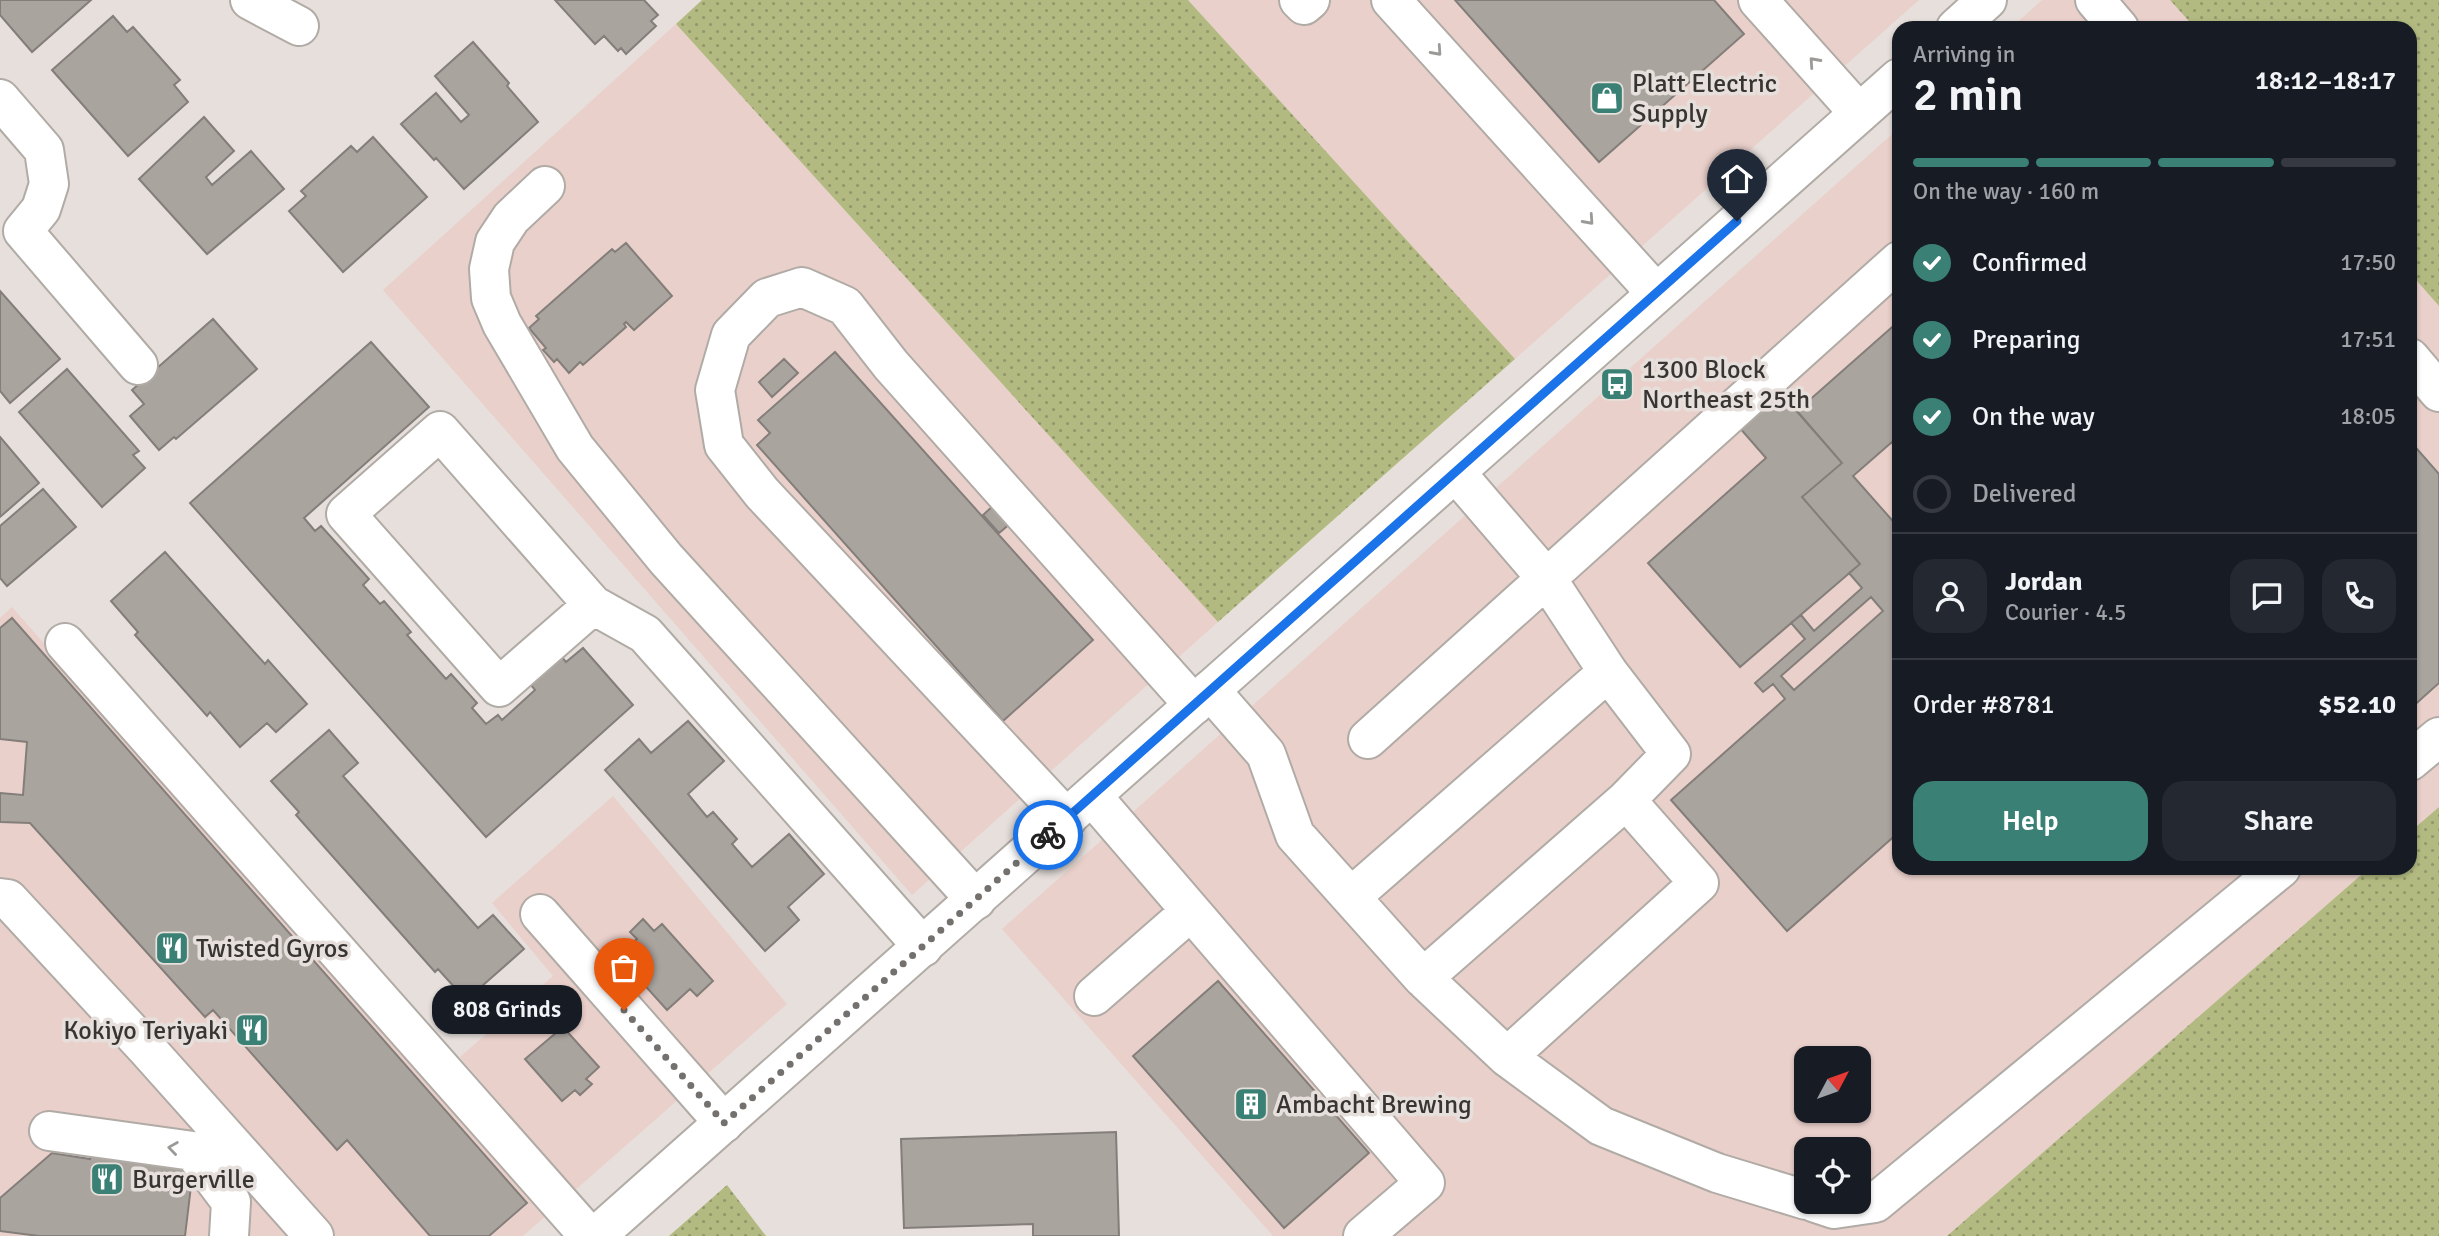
<!DOCTYPE html>
<meta charset="utf-8">
<style>
:root{--surface:#171b24;--page:#242831;--text:#f1f3f6;--muted:#9ea1a6;--line:#363941;--accent:#3b8075}
body{margin:0;font-family:Signika,sans-serif;background:var(--page);color:var(--text);height:100vh;display:flex;flex-direction:column;font-size:26px;white-space:nowrap}
*{box-sizing:border-box;margin:0}
p{font-size:23px;color:var(--muted)}
.icon{flex:none;width:38px;height:38px;fill:none;stroke:currentColor;stroke-width:2;stroke-linecap:round;stroke-linejoin:round}
.map{position:relative;flex:1;overflow:hidden}
.details{position:absolute;left:1892px;top:21px;width:525px;height:854px;display:flex;flex-direction:column;background:var(--surface);border-radius:21px;box-shadow:0 2px 5px #0004}
.details>*{flex:none}
.needle{width:46px;rotate:49deg}
.buttons{position:absolute;left:1794px;top:1046px;display:grid;gap:14px}
.buttons a{display:grid;place-items:center;width:77px;height:77px;border-radius:14px;background:var(--surface);box-shadow:0 2px 5px #0004;font-size:35px}
.pin{position:absolute;display:grid;place-items:center;width:60px;height:60px;color:#fff;margin:-72px -30px;border-radius:50% 50% 50% 0;rotate:-45deg;box-shadow:0 0 7px #0007}
.pin .icon{rotate:45deg}
.courier{position:absolute;display:grid;place-items:center;width:70px;height:70px;margin:-35px;border:5px solid #1a73e8;border-radius:50%;background:#fff;color:#222;box-shadow:0 2px 9px #0007}
.bubble{position:absolute;height:49px;border-radius:21px;background:var(--surface);box-shadow:0 2px 5px #0004;font-size:23px;font-weight:600;line-height:49px;text-align:center}
.overview em{font-style:normal;font-weight:600}
.overview div{display:flex;flex-direction:column-reverse}
.overview{display:flex;align-items:center;justify-content:space-between;height:119px;padding:0 21px}
h1{font-size:46px;font-weight:600;line-height:52px}
.bar{display:grid;grid-template-columns:repeat(4,1fr);gap:10px 7px;align-content:center;height:84px;padding:0 21px}
.bar i{height:9px;border-radius:5px;background:var(--line)}
.bar .selected{background:var(--accent)}
.bar p{grid-column:span 4}
.line{display:flex;align-items:center;gap:18px;padding:0 21px;border-top:2px solid var(--line)}
.line div{flex:1}
.round{display:grid;place-items:center;flex:none;width:74px;height:74px;border-radius:21px;background:var(--page)}
ol{padding:0 21px;list-style:none}
li{display:flex;align-items:center;gap:21px;height:77px}
li p{margin-inline-start:auto}
li .icon{padding:7px;border-radius:50%;background:var(--accent);color:#fff;stroke-width:4}
li:last-child{color:var(--muted)}
li i{width:38px;height:38px;border:4px solid var(--line);border-radius:50%}
.cta{display:flex;gap:14px;margin-top:auto;padding:14px 21px}
.cta a{flex:1;height:80px;border-radius:21px;background:var(--accent);color:#fff;font-size:28px;font-weight:600;line-height:80px;text-align:center}
.cta a+a{background:var(--page);color:var(--text)}
.map>svg:first-child{display:block}
</style>
<div class="map">
<svg width="2439" height="1236" viewBox="0 0 2439 1236">
<defs>
<pattern id="grass-dots" width="8" height="8" patternUnits="userSpaceOnUse" patternTransform="scale(1.75)"><rect width="8" height="8" fill="#b3ba81"/><path d="M2 2h.1M6 6h.1" fill="none" stroke="#92986a" stroke-width="1.8" stroke-linecap="round"/></pattern>
</defs>
<rect width="100%" height="100%" fill="#e6dfdb"/>
<path fill="#ead0cb" fill-rule="evenodd" d="M1188,0h731l-404,359z
M2042,0h128l25,28h-184z
M676,24l542,598 -306,273 -529,-605z
M1899,128v740h470l-422,368h-674l-271,-307zM1806,1059h52v52h-52zM1806,1150h52v52h-52z
M2410,273l29,33v501l-29,25z
M12,607l535,608 -24,21h-523v-618z
M613,796l174,208 -214,188 -113,-135 93,-81 -61,-73z"/>
<path fill="url(#grass-dots)" d="M702,0h486l327,359 -297,263 -542,-598z
M2170,0h269v306l-29,-33v-245h-215z
M2439,807v429h-492l422,-368h41v-36z
M727,1185l39,51h-97z"/>
<path fill="#aaa49f" stroke="#837e7a" stroke-width="2" fill-rule="evenodd" d="M0,0h91l-59,52 -32,-37z
M555,0h89l14,15 -7,6 5,5 -30,28 -5,-6 -3,3 -14,-15 -9,8z
M1455,0h259l30,34 -145,128z
M113,16l14,16 6,-5 47,53 -6,5 14,17 -60,54 -76,-86z
M473,42l36,41 -2,3 31,36 -74,67 -28,-31 -2,2 -33,-36 35,-31 25,29 8,-7 -34,-39z
M204,117l30,34 -28,26 6,8 39,-34 33,38 -77,65 -68,-75z
M373,137l54,60 -84,75 -54,-61 17,-15 -5,-5 50,-45 6,6z
M626,243l46,53 -38,34 -8,-8 -2,2 2,3 -43,38 -3,-3 -11,11 -12,-14 -3,3 -11,-12 3,-2 -17,-20 10,-9 -3,-3 76,-67 3,3z
M0,291l60,68 -50,44 -10,-12z
M213,319l44,50 -81,70 -2,-2 -15,13 -29,-34 14,-12 -12,-14z
M1899,321v130l-7,-9 -39,34 46,52v304l-112,99 -116,-131 114,-101 -12,-15 -10,8 -8,-9 50,-44 -14,-16 10,-8 13,16 48,-43 -13,-15 11,-9 -58,-67 40,-34 -45,-52zM1871,597l12,14 -89,79 -13,-14z
M371,342l58,65 -125,111 11,13 6,-5 48,53 -6,6 17,19 4,-3 27,31 -4,3 39,44 5,-5 26,29 -5,5 14,16 12,-9 4,5 33,-30 -4,-5 31,-28 4,5 17,-14 50,57 -147,132 -296,-334z
M835,352l258,288 -90,81 -246,-276 13,-12 -12,-13z
M784,359l14,14 -26,24 -13,-15z
M67,369l72,82 -6,4 12,13 -43,39 -83,-95z
M1772,383l70,80 -40,34 58,67 -120,103 -92,-104 118,-105 -34,-39z
M0,437l39,46 -39,34z
M2410,441l29,33v209l-29,26z
M43,489l33,38 -69,59 -7,-8v-52z
M995,504l16,19 -12,10 -16,-18z
M165,552l100,112 3,-4 39,44 -31,28 -9,-9 -27,24 -30,-35 -3,4 -72,-81 3,-3 -27,-31z
M12,618l515,585 -38,33h-59l-83,-96 -10,10 -124,-140 -8,7 -175,-194 -30,-1v-29l23,2 4,-53 -27,-3v-111z
M688,721l36,40 -36,33 19,23 6,-5 24,27 -5,5 20,23 37,-33 35,40 -36,33 11,13 -34,31 -160,-181 34,-31 12,14z
M329,730l29,33 -15,13 135,152 15,-13 31,34 -58,51 -28,-31 -3,3 -139,-157 3,-3 -28,-31z
M643,919l11,12 8,-7 51,57 -16,15 -7,-7 -23,21 -45,-50 10,-9 -4,-5 9,-7 -7,-7z
M1218,981l151,172 -85,75 -151,-172z
M563,1027l36,40 -13,12 6,5 -12,11 -5,-5 -13,11 -37,-42z
M1116,1132l3,104h-86v-12l-129,4 -3,-89z
M92,1149l102,12 -9,75h-146l-39,-5v-33l52,-45 38,6z"/>
<g fill="none" stroke-linecap="round" stroke-linejoin="round">
<g stroke="#b1aba6" stroke-width="42">
<path id="minor" d="M250,0l49,26
M1299,0l5,5 6,-5
M1391,0l265,293
M1758,0l101,113
M2095,0l24,28
M0,99l44,51 5,34 -8,25 -18,22 115,134
M545,186l-34,32 -16,24 -6,27 2,29 11,26 73,124 91,111 310,341
M2410,358l29,34
M593,605l-94,82 -153,-173 94,-83 153,174 52,29 278,313
M65,643l524,593
M1210,690l56,64 29,81 128,143 203,-178 45,-46 -63,-82 -61,-93 -91,-106
M1368,739l531,-478
M2410,761l29,-24
M1092,796l333,387 -62,53
M1067,819l-305,-326 -38,-48 -9,-55 16,-55 36,-37 35,-11 43,19 46,59 303,340
M1351,897l257,-225
M0,898l8,1 139,150 167,187
M540,914l184,209
M1423,978l84,79 192,-174 -73,-83
M1094,996l97,-85
M1507,1057l94,69 116,47 89,27
M49,1131l144,20 38,51 -2,34
M1813,1202l21,7 41,-6 406,-335"/>
</g>
<g stroke="#b1aba6" stroke-width="42">
<path id="major" d="M1956,28l31,-28
M596,1236l1303,-1158"/>
</g>
<use href="#minor" stroke="#fff" stroke-width="38"/>
<use href="#major" stroke="#fff" stroke-width="38"/>
</g>
<defs><path id="oneway-chevron" d="M-2-3.5L2.5 0L-2 3.5" fill="none" stroke-width="1.6" stroke-linecap="round" stroke-linejoin="round" transform="scale(1.75)"/></defs>
<g stroke="#9b9a98">
<use href="#oneway-chevron" transform="translate(1437 51) rotate(48)"/>
<use href="#oneway-chevron" transform="translate(1814 62) rotate(-132)"/>
<use href="#oneway-chevron" transform="translate(1589 220) rotate(48)"/>
<use href="#oneway-chevron" transform="translate(173 1148) rotate(-172)"/>
</g>
<g fill="none" stroke-linecap="round" stroke-linejoin="round">
<path stroke="#74706d" stroke-width="7" stroke-dasharray="0 12.6" d="M624,1010l100,113 324,-288"/>
<path stroke="#1a73e8" stroke-width="9" d="M1048,835l689,-614"/>
</g>
<defs>
<g id="shop-square" transform="scale(1.75)"><rect x="-9" y="-9" width="18" height="18" rx="4" fill="#3b8075" stroke="#e6dfdb"/><path d="M-5-2.5h2.3a2.7 3.5 0 0 1 5.4 0H5L5.5 6h-11ZM-1.5-2.5h3a1.5 2.3 0 0 0-3 0Z" fill="#fff"/></g>
<g id="bus-square" transform="scale(1.75)"><rect x="-9" y="-9" width="18" height="18" rx="4" fill="#3b8075" stroke="#e6dfdb"/><path d="M-5-6H5V4H4V6H2V4H-2V6H-4V4H-5ZM-3.5-4V0h7V-4ZM-3.5 1.2v1.5H-2V1.2ZM2 1.2v1.5H3.5V1.2Z" fill="#fff"/></g>
<g id="restaurant-square" transform="scale(1.75)"><rect x="-9" y="-9" width="18" height="18" rx="4" fill="#3b8075" stroke="#e6dfdb"/><path d="M-5-6h1v4h1v-4h1v4h1v-4h1v5L-1.5 .5V6h-2V.5L-5-1ZM5-6V6H3V1.5H1.5Q1.5-4 5-6Z" fill="#fff"/></g>
<g id="building-square" transform="scale(1.75)"><rect x="-9" y="-9" width="18" height="18" rx="4" fill="#3b8075" stroke="#e6dfdb"/><path d="M-4-6H4V6H1V3H-1V6H-4ZM-2.5-4.3h1.7v1.8h-1.7ZM.8-4.3h1.7v1.8H.8ZM-2.5-1h1.7V.8h-1.7ZM.8-1h1.7V.8H.8Z" fill="#fff"/></g>
</defs>
<g fill-rule="evenodd">
<use href="#shop-square" x="1607" y="98"/>
<use href="#bus-square" x="1617" y="384"/>
<use href="#restaurant-square" x="172" y="948"/>
<use href="#restaurant-square" x="252" y="1030"/>
<use href="#building-square" x="1251" y="1104"/>
<use href="#restaurant-square" x="107" y="1179"/>
</g>
<g text-anchor="middle" stroke-width="7" stroke-linejoin="round" paint-order="stroke">
<g font-size="26" fill="#373432" stroke="#e6dfdb" text-anchor="start">
<text x="1632" y="92">Platt Electric<tspan x="1632" dy="30">Supply</tspan></text>
<text x="1642" y="378">1300 Block<tspan x="1642" dy="30">Northeast 25th</tspan></text>
<text x="196" y="957">Twisted Gyros</text>
<text x="228" y="1039" text-anchor="end">Kokiyo Teriyaki</text>
<text x="1276" y="1113">Ambacht Brewing</text>
<text x="132" y="1188">Burgerville</text>
</g>
</g>
</svg>
<div class="buttons">
<a><svg class="needle" viewBox="-14 -14 28 28"><path d="M0-13l5 13h-10z" fill="#e53935"/><path d="M0 13l5-13h-10z" fill="#9ea1a6"/></svg></a>
<a><svg class="icon" aria-label="locate" viewBox="0 0 24 24"><circle cx="12" cy="12" r="6"/><path d="M12 2v4M12 18v4M2 12h4M18 12h4"/></svg></a>
</div>
<div class="pin" style="left:624px;top:1010px;background:#ea580c"><svg class="icon" aria-label="bag" viewBox="0 0 24 24"><path d="M5 8h14l-1 12H6zM9 8a3 3 0 0 1 6 0"/></svg></div>
<div class="pin" style="left:1737px;top:221px;background:#1f2937"><svg class="icon" aria-label="home" viewBox="0 0 24 24"><path d="M3 11l9-7 9 7M6 9v11h12V9"/></svg></div>
<div class="courier" style="left:1048px;top:835px"><svg class="icon" aria-label="bike" viewBox="0 0 24 24"><circle cx="6" cy="16" r="4"/><circle cx="18" cy="16" r="4"/><path d="M6 16l4-8h5l3 8M10 8l3 8H6M13 5h3"/></svg></div>
<div class="bubble" style="left:432px;top:985px;width:150px">808 Grinds</div>
<section class="details">
<div class="overview"><div><h1>2 min</h1><p>Arriving in</p></div><em>18:12–18:17</em></div>
<div class="bar"><i class="selected"></i><i class="selected"></i><i class="selected"></i><i></i><p>On the way · 160 m</p></div>
<ol>
<li><svg class="icon" aria-label="check" viewBox="0 0 24 24"><path d="M5 12l5 5 9-10"/></svg>Confirmed<p>17:50</p></li>
<li><svg class="icon" aria-label="check" viewBox="0 0 24 24"><path d="M5 12l5 5 9-10"/></svg>Preparing<p>17:51</p></li>
<li><svg class="icon" aria-label="check" viewBox="0 0 24 24"><path d="M5 12l5 5 9-10"/></svg>On the way<p>18:05</p></li>
<li><i></i>Delivered</li>
</ol>
<div class="line" style="height:126px"><a class="round"><svg class="icon" aria-label="person" viewBox="0 0 24 24"><circle cx="12" cy="8" r="4"/><path d="M4 21q1-7 8-7t8 7"/></svg></a><div><b>Jordan</b><p>Courier · 4.5</p></div><a class="round"><svg class="icon" aria-label="chat" viewBox="0 0 24 24"><path d="M4 5h16v11H9l-5 4z"/></svg></a><a class="round"><svg class="icon" aria-label="phone" viewBox="0 0 24 24"><path d="M5 4h4l2 5-3 2q2 4 5 5l2-3 5 2v4C11 20 4 13 5 4z"/></svg></a></div>
<div class="line" style="height:91px"><div>Order #8781</div><b>$52.10</b></div>
<div class="cta"><a>Help</a><a>Share</a></div>
</section>
</div>
